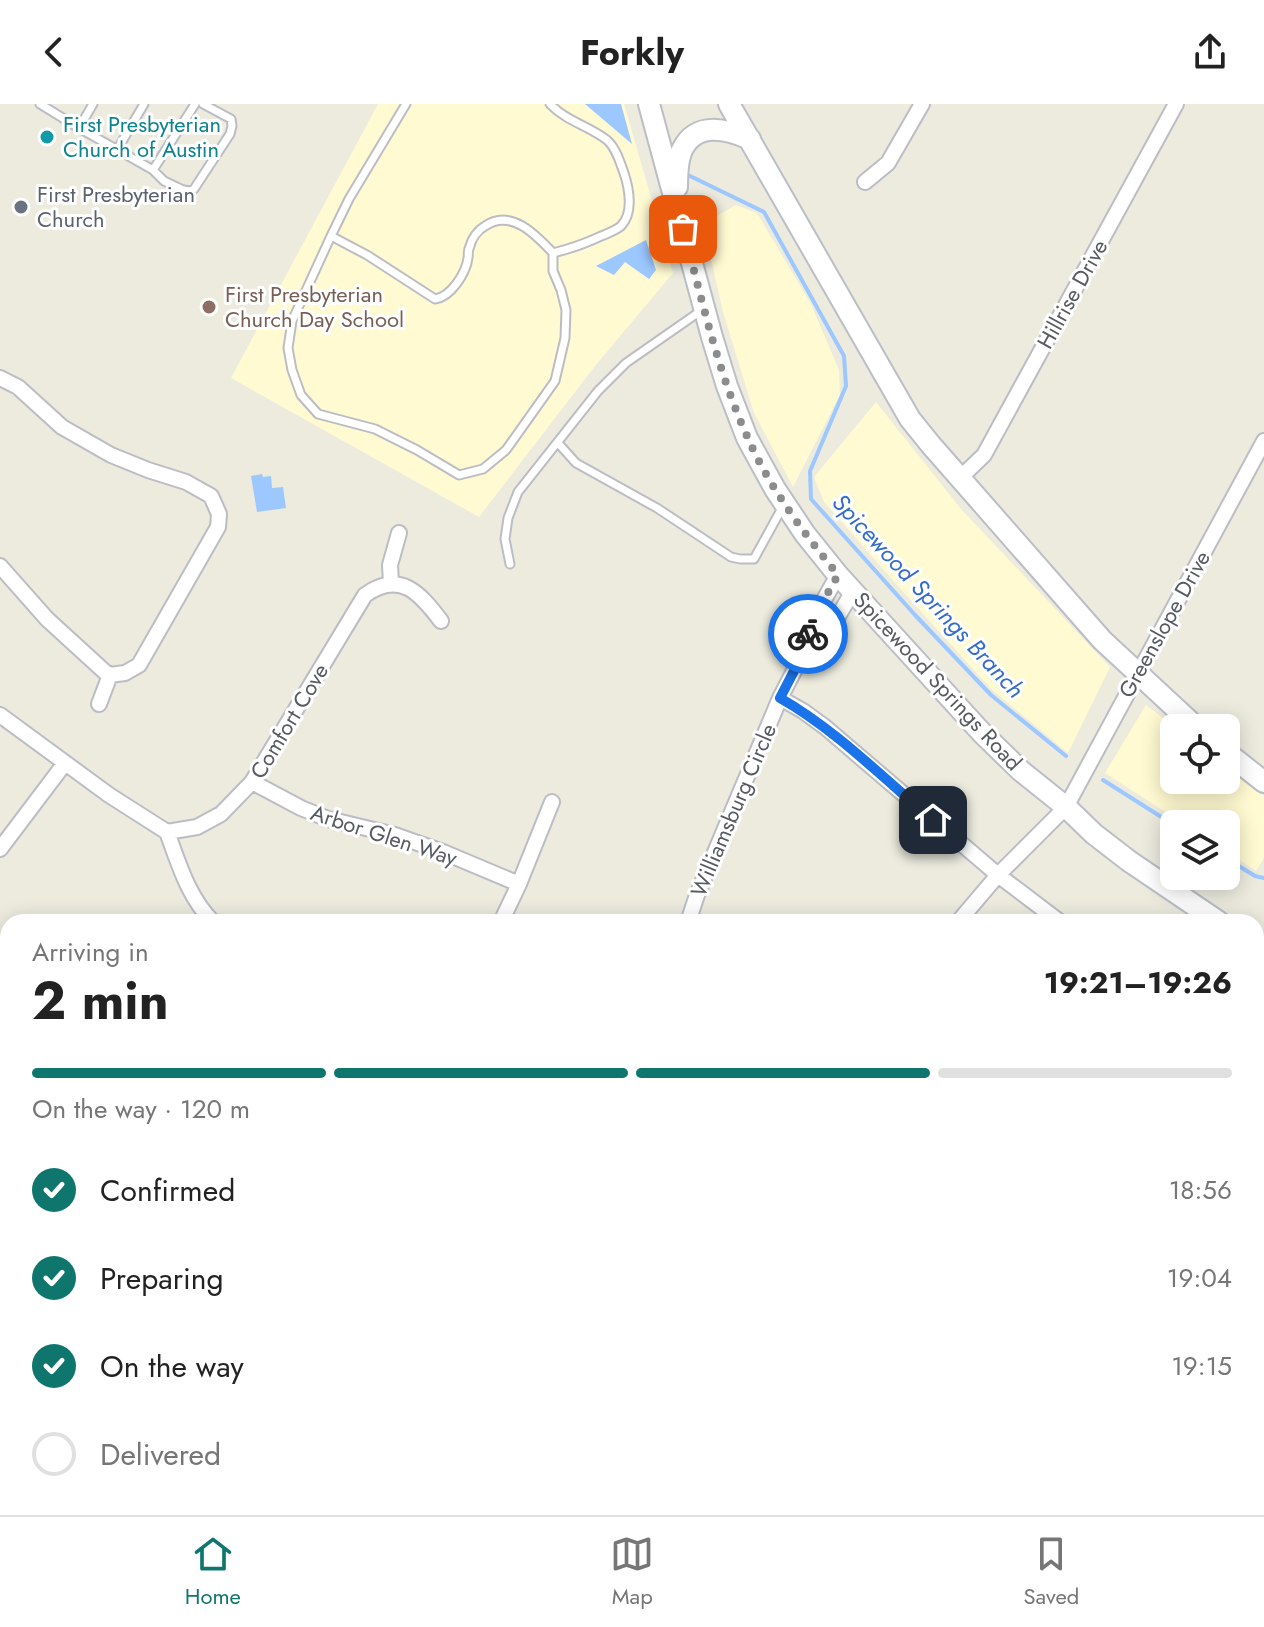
<!DOCTYPE html>
<meta charset="utf-8">
<style>
:root{--surface:#fff;--page:#f6f6f6;--text:#222;--muted:#767676;--line:#e0e0e0;--accent:#0f766e}
body{margin:0;font-family:Jost,sans-serif;background:var(--page);color:var(--text);height:100vh;display:flex;flex-direction:column;font-size:30px;white-space:nowrap}
*{box-sizing:border-box;margin:0}
p{font-size:26px;color:var(--muted)}
.icon{flex:none;width:44px;height:44px;fill:none;stroke:currentColor;stroke-width:2;stroke-linecap:round;stroke-linejoin:round}
.map{position:relative;flex:1;overflow:hidden}
.sheet{position:absolute;left:0px;top:810px;width:1264px;height:602px;display:flex;flex-direction:column;background:var(--surface);border-radius:24px 24px 0 0;box-shadow:0 4px 20px #0003}
.sheet>*{flex:none}
.fabs{position:absolute;left:1160px;top:610px;display:grid;gap:16px}
.fabs a{display:grid;place-items:center;width:80px;height:80px;border-radius:12px;background:var(--surface);box-shadow:0 4px 20px #0003;font-size:40px}
.pin{position:absolute;display:grid;place-items:center;width:68px;height:68px;color:#fff;margin:-34px;border-radius:16px;box-shadow:0 4px 12px #0006}
.courier{position:absolute;display:grid;place-items:center;width:80px;height:80px;margin:-40px;border:6px solid #1a73e8;border-radius:50%;background:#fff;color:#222;box-shadow:0 2px 10px #0007}
.head em{font-style:normal;font-weight:700}
.head div{display:flex;flex-direction:column-reverse}
.head{display:flex;align-items:center;justify-content:space-between;height:136px;padding:0 32px}
h1{font-size:52px;font-weight:700;line-height:60px}
.bar{display:grid;grid-template-columns:repeat(4,1fr);gap:12px 8px;align-content:center;height:96px;padding:0 32px}
.bar i{height:10px;border-radius:6px;background:var(--line)}
.bar .current{background:var(--accent)}
.bar p{grid-column:span 4}
ol{padding:0 32px;list-style:none}
li{display:flex;align-items:center;gap:24px;height:88px}
li p{margin-inline-start:auto}
li .icon{padding:8px;border-radius:50%;background:var(--accent);color:#fff;stroke-width:4}
li:last-child{color:var(--muted)}
li i{width:44px;height:44px;border:4px solid var(--line);border-radius:50%}
header{display:flex;justify-content:space-between;align-items:center;height:104px;padding:0 32px;background:var(--surface);font-size:36px;font-weight:700}
.dock{display:flex;justify-content:space-around;align-items:center;height:112px;border-top:2px solid var(--line);background:var(--surface);font-size:22px;color:var(--muted)}
.dock a{display:grid;justify-items:center;gap:4px}
.dock .current{color:var(--accent)}
.map>svg:first-child{display:block}
</style>
<header><svg class="icon" aria-label="back" viewBox="0 0 24 24"><path d="M15 5l-7 7 7 7"/></svg>Forkly<svg class="icon" aria-label="share" viewBox="0 0 24 24"><path d="M12 15V3M7 8l5-5 5 5M5 13v7h14v-7"/></svg></header>
<div class="map">
<svg width="1264" height="1411" viewBox="0 0 1264 1411">
<rect width="100%" height="100%" fill="#ecebde"/>
<path fill="#fffad1" d="M378,0h246l49,169 -78,93 -116,151 -248,-139z
M736,101l21,8 54,91 28,66 1,25 -47,92 -39,-74 -31,-101 -20,-88z
M876,298l85,107 149,158 -42,86 -77,-64 -85,-94 -82,-93 -10,-25z
M1146,601l30,23h-2v52h52v-13l38,29v62l-8,13 -30,-20v-27h-42l-79,-51z"/>
<path fill="#9cc7ff" d="M585,0h36l11,40z
M646,136l10,30 -7,9 -24,-17 -11,13 -18,-9z
M262,370l1,3 8,-1 1,12 11,-1 3,21 -29,4 -6,-36z"/>
<g fill="none" stroke-linecap="round" stroke-linejoin="round">
<path stroke="#9cc7ff" stroke-width="4" d="M690,72l74,36 80,144 2,30 -36,85 1,28 104,116 76,80 75,61
M1103,676l71,45
M1226,754l29,18 9,2"/>
<g stroke="#bcbdc4" stroke-width="11">
<path id="lane" d="M40,0l39,24 74,42 11,11 17,8 7,2 6,-2 36,-55 2,-8 -1,-7 -28,-15
M406,0l-57,95 -18,37 36,19 68,44c16,-2 31,-26 33,-41 1,-7 -1,-5 2,-12 2,-8 8,-16 15,-20 26,-18 51,9 68,27 16,-4 31,-9 46,-16 7,-3 16,-6 22,-11 13,-13 8,-38 3,-53 -4,-11 -8,-25 -17,-33 -18,-14 -41,-19 -57,-36
M79,24l14,-24
M117,46l27,-46
M153,66l42,-66
M331,132l-39,85 -4,27 4,22 9,25 17,19 57,15 42,21 42,25 24,-6 23,-19 49,-69 10,-43 1,-28 -5,-20 -8,-19v-18
M558,339l18,20 81,45 74,49 9,2h14l28,-51
M510,460l-5,-25 3,-21 10,-26 80,-101 28,-28 76,-53
M924,818h1"/>
</g>
<g stroke="#bcbdc4" stroke-width="18">
<path id="street" d="M865,78l23,-19 34,-59
M0,274l18,9 44,40 49,28 37,15 38,12 25,14 8,18 -1,13 -79,138 -14,8 -15,2 -5,-3 -58,-53 -47,-53
M960,374l24,-23 192,-351
M391,479l-1,-18 9,-32
M799,561l28,-30 26,-44
M780,594l23,13 22,16 173,148 62,47
M99,600l11,-29
M0,611l109,80 58,37 30,-5 24,-13 31,-32 113,-187c35,-25 55,-2 76,26
M252,678l49,26 27,11 67,16 48,17 76,32
M167,728c12,32 21,65 46,90
M0,745l65,-86
M501,818l18,-38 33,-82
M688,818l9,-27 83,-197 14,-27 18,-50 26,-46
M958,818l40,-47 68,-68 198,-366
M0,873l8,6
M1256,964l8,2
M1256,1089l8,5
M0,1134l8,4
M0,1362l8,5
M1256,1368l8,-8
M74,1404l12,7
M1136,1404l13,7
M267,1411l6,-7
M497,1411l4,-7
M720,1411l4,-7
M1220,1411l5,-7"/>
</g>
<g stroke="#bbbec6" stroke-width="24">
<path id="secondary" d="M649,0l63,233 15,49 20,52 28,51 30,45 33,41 144,158 39,38 45,36 28,27 35,27 90,61
M729,0l181,315 21,26 171,195 95,88
M677,83c0,-12 0,-26 5,-37 14,-29 45,-21 68,-11
M1226,648l38,30
M1256,843l8,6"/>
</g>
<use href="#lane" stroke="#fff" stroke-width="7"/>
<use href="#street" stroke="#fff" stroke-width="14"/>
<use href="#secondary" stroke="#fff" stroke-width="20"/>
</g>
<g fill="none" stroke-linecap="round" stroke-linejoin="round">
<path stroke="#8b8d8d" stroke-width="8" stroke-dasharray="0 14.4" d="M683,125c19,70 34,141 64,207 22,51 56,96 91,139l-26,46 -4,13"/>
<path stroke="#1a73e8" stroke-width="10" d="M808,530l-14,37 -14,27c56,32 103,80 153,122"/>
</g>
<circle fill="#0f9aa8" stroke="#fff" stroke-width="3" cx="47" cy="33" r="8"/>
<circle fill="#6b7280" stroke="#fff" stroke-width="3" cx="21" cy="103" r="8"/>
<circle fill="#8d6e63" stroke="#fff" stroke-width="3" cx="209" cy="203" r="8"/>
<g text-anchor="middle" stroke-width="6" stroke-linejoin="round" paint-order="stroke">
<g font-size="22" fill="#0d838f" stroke="#fff" text-anchor="start">
<text x="63" y="28">First Presbyterian<tspan x="63" dy="25">Church of Austin</tspan></text>
</g>
<g font-size="22" fill="#5b616d" stroke="#fff" text-anchor="start">
<text x="37" y="98">First Presbyterian<tspan x="37" dy="25">Church</tspan></text>
</g>
<g font-size="22" fill="#785e54" stroke="#fff" text-anchor="start">
<text x="225" y="198">First Presbyterian<tspan x="225" dy="25">Church Day School</tspan></text>
</g>
<g font-size="22" fill="#575b61" stroke="#fff">
<text transform="translate(1072 190) rotate(-61)" y="8">Hillrise Drive</text>
<text transform="translate(1164 520) rotate(-61)" y="8">Greenslope Drive</text>
<text transform="translate(938 577) rotate(47)" y="8">Spicewood Springs Road</text>
<text transform="translate(289 617) rotate(-59)" y="8">Comfort Cove</text>
<text transform="translate(733 706) rotate(-67)" y="8">Williamsburg Circle</text>
<text transform="translate(384 731) rotate(18)" y="8">Arbor Glen Way</text>
</g>
<g font-size="24" font-style="italic" fill="#356ccc" stroke="#fff">
<text transform="translate(928 492) rotate(47)" y="8">Spicewood Springs Branch</text>
</g>
</g>
</svg>
<div class="fabs">
<a><svg class="icon" aria-label="locate" viewBox="0 0 24 24"><circle cx="12" cy="12" r="6"/><path d="M12 2v4M12 18v4M2 12h4M18 12h4"/></svg></a>
<a><svg class="icon" aria-label="layers" viewBox="0 0 24 24"><path d="M12 4l9 5-9 5-9-5zM3 14l9 5 9-5"/></svg></a>
</div>
<div class="pin" style="left:683px;top:125px;background:#ea580c"><svg class="icon" aria-label="bag" viewBox="0 0 24 24"><path d="M5 8h14l-1 12H6zM9 8a3 3 0 0 1 6 0"/></svg></div>
<div class="pin" style="left:933px;top:716px;background:#1f2937"><svg class="icon" aria-label="home" viewBox="0 0 24 24"><path d="M3 11l9-7 9 7M6 9v11h12V9"/></svg></div>
<div class="courier" style="left:808px;top:530px"><svg class="icon" aria-label="bike" viewBox="0 0 24 24"><circle cx="6" cy="16" r="4"/><circle cx="18" cy="16" r="4"/><path d="M6 16l4-8h5l3 8M10 8l3 8H6M13 5h3"/></svg></div>
<section class="sheet">
<div class="head"><div><h1>2 min</h1><p>Arriving in</p></div><em>19:21–19:26</em></div>
<div class="bar"><i class="current"></i><i class="current"></i><i class="current"></i><i></i><p>On the way · 120 m</p></div>
<ol>
<li><svg class="icon" aria-label="check" viewBox="0 0 24 24"><path d="M5 12l5 5 9-10"/></svg>Confirmed<p>18:56</p></li>
<li><svg class="icon" aria-label="check" viewBox="0 0 24 24"><path d="M5 12l5 5 9-10"/></svg>Preparing<p>19:04</p></li>
<li><svg class="icon" aria-label="check" viewBox="0 0 24 24"><path d="M5 12l5 5 9-10"/></svg>On the way<p>19:15</p></li>
<li><i></i>Delivered</li>
</ol>
</section>
</div>
<nav class="dock">
<a class="current"><svg class="icon" aria-label="home" viewBox="0 0 24 24"><path d="M3 11l9-7 9 7M6 9v11h12V9"/></svg>Home</a>
<a><svg class="icon" aria-label="map" viewBox="0 0 24 24"><path d="M3 6l6-2 6 2 6-2v14l-6 2-6-2-6 2zM9 4v14M15 6v14"/></svg>Map</a>
<a><svg class="icon" aria-label="saved" viewBox="0 0 24 24"><path d="M7 4h10v16l-5-4-5 4z"/></svg>Saved</a>
</nav>
